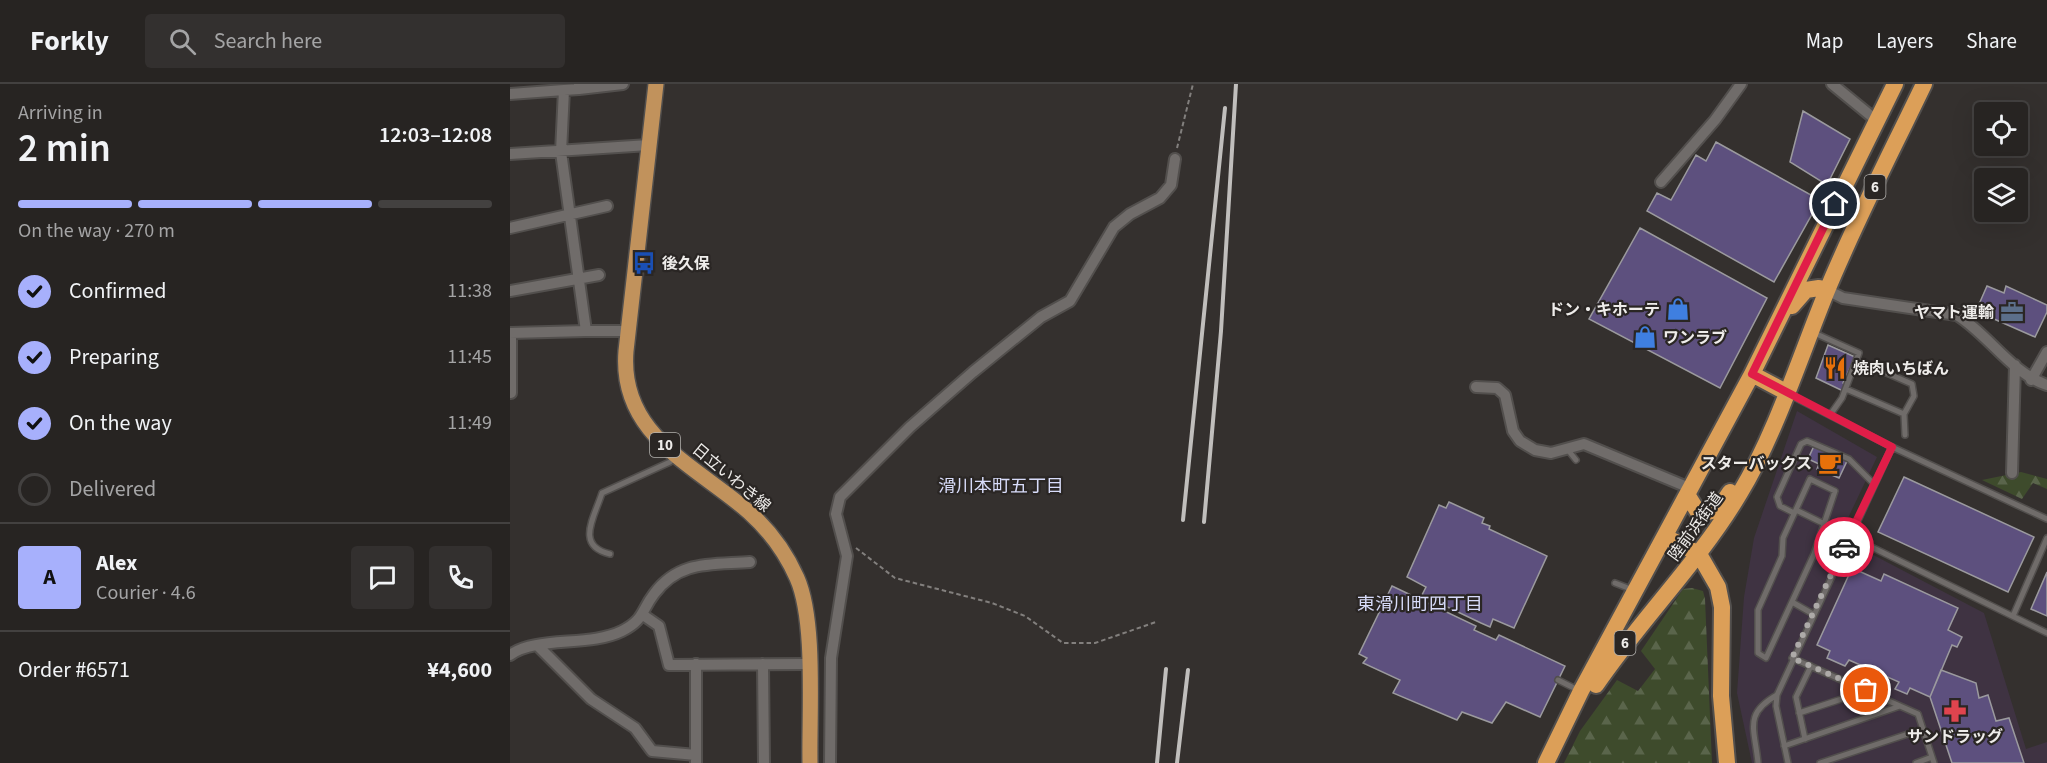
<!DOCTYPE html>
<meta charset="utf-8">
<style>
:root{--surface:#272422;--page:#33302f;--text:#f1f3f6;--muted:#a4a4a5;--line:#434140;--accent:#a7b0fc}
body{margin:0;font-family:"Source Sans 3","Noto Sans JP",sans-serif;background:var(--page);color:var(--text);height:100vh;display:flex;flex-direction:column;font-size:22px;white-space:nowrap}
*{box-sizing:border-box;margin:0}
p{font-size:20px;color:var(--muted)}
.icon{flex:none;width:33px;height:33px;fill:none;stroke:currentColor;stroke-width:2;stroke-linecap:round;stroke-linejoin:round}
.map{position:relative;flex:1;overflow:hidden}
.side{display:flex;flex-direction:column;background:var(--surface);width:510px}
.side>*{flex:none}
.tools{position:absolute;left:1464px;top:18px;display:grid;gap:12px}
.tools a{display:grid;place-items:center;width:54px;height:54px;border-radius:6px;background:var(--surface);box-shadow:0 6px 24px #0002,0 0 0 2px var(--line);font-size:30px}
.pin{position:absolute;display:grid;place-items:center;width:51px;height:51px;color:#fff;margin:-26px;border:3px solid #fff;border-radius:50%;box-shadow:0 2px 6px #0007}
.courier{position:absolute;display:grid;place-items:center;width:60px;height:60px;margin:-30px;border:4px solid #e11d48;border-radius:50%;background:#fff;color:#222;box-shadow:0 2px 8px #0007}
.headline em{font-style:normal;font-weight:600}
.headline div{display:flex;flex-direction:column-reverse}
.headline{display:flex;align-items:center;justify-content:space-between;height:102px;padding:0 18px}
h1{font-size:39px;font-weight:600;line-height:45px}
.bar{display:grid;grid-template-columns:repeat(4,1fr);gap:9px 6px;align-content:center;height:72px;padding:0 18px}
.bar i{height:8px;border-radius:4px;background:var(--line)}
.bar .current{background:var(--accent)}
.bar p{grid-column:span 4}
.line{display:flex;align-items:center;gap:15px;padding:0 18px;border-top:2px solid var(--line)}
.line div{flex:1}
.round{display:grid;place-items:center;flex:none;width:63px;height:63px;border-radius:6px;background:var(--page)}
ol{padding:0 18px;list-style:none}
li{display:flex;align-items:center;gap:18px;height:66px}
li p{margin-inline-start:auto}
li .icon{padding:6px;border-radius:50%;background:var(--accent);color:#111;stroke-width:4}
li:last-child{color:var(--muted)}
li i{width:33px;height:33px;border:3px solid var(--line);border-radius:50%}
header{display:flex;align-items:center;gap:36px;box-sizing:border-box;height:84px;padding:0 30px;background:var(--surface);border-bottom:2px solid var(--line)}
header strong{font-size:28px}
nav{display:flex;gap:33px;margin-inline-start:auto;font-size:21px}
.search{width:420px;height:54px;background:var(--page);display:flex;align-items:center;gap:15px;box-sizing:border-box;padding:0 21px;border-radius:6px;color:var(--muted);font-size:22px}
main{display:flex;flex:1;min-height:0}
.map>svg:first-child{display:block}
</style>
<header>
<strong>Forkly</strong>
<div class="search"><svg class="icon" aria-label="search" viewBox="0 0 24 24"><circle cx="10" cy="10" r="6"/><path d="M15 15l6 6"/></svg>Search here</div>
<nav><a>Map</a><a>Layers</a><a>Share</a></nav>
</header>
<main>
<section class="side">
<div class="headline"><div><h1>2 min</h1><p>Arriving in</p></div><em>12:03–12:08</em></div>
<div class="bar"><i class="current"></i><i class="current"></i><i class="current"></i><i></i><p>On the way · 270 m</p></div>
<ol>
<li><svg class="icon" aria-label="check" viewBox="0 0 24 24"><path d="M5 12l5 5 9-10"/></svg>Confirmed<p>11:38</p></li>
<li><svg class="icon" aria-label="check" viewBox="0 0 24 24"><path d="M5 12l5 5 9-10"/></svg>Preparing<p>11:45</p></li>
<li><svg class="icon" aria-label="check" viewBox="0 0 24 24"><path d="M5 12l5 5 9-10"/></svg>On the way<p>11:49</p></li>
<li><i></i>Delivered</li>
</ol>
<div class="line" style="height:108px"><b class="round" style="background:var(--accent);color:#111">A</b><div><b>Alex</b><p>Courier · 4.6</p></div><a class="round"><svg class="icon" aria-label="chat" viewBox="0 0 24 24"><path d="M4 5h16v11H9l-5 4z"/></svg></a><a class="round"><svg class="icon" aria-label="phone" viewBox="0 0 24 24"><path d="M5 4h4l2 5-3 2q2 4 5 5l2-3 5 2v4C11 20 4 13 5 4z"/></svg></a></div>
<div class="line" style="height:78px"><div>Order #6571</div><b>¥4,600</b></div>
</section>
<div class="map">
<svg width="1537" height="679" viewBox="0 0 1537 679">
<defs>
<pattern id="forest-firs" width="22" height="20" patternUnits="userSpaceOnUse" patternTransform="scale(1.5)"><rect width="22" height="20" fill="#3e4b2c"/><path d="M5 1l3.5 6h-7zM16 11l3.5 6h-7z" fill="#5a654b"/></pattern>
</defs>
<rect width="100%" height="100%" fill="#34302e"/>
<path fill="#3f3342" d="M1287,327l80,46 -38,80 145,76 42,136 21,-7v21h-295l-15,-70 7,-96 10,-59z"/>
<path fill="url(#forest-firs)" d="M1511,388l26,7v10l-14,-6 -11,16 -40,-19z
M1182,504l11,3 2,8 7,164h-148l16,-32 37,-51 21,11 17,-22 -14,-18 42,-62z"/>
<path fill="#5d507e" stroke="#9b9a9e" stroke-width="1.5" d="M1293,27l47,28 -23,46 -37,-23z
M1206,58l104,58 -46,82 -127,-71 10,-18 14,7 25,-45 10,6z
M1130,144l127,70 -47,90 -131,-69z
M1477,202l17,7 2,-7 41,19v7l-12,25 -59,-26z
M1318,261l27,12 -12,26 3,2 -3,6 -27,-13z
M1304,362l33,15 -8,17 -22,-9 2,-5 -11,-5z
M1394,393l130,60 -26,55 -130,-60z
M939,418l35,16 -2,5 8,3 -1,3 58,27 -33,72 -21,-9 -3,8 -9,-4 -59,-28 4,-8 -19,-10 32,-72 7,3z
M1342,484l29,13 3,-7 74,34 -10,22 14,7 -5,10 -5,-2 -22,52 -20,-9 -3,6 -12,-5 4,-7 -50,-22 -4,6 -18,-8 3,-7 -13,-6z
M1537,488v44l-16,-7z
M882,502l84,40 -2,4 22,10 3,-5 66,31 -25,51 -34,-15 -14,21 -30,-11 -5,8 -64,-27 7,-13 -37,-17 4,-5 -8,-4z
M1431,586l35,13 3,15 9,-3 8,26 13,-3 15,45h-72l-22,-66z"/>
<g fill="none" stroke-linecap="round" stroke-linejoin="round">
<g stroke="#524f4d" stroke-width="8">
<path id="service" d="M1302,248l47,21 -17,45 -12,17
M1336,305l58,25 10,-18 -2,-12 -55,-24
M1280,311l102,52 155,72
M1394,330l1,21
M1058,366l8,10
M1300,395l25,12 -21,63 -48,104 -8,-5v-43l24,-54 1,-18z
M1286,426l251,123
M1284,429l-14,-7 -3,-9 24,-53 6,-3 42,18 25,25
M100,470c-35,-8 -16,-36 -8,-61l68,-31 4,-5
M1105,499l18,7
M1282,518l21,12
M1503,532l34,-78
M1282,574l126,56 16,49
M1048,596l22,11
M1289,629l67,-22
M1295,655l-9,-42 15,-31
M1274,662l116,-40
M1248,679c-3,-34 -15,-49 19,-68
M1278,679l-12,-57 1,-11 115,-248
M1310,679l103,-34
M1406,679l16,-6"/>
</g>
<g stroke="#524f4d" stroke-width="14">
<path id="minor" d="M69,0v5l-15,1 -3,62 25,179h42
M1322,0l44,36
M69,5l44,-5
M0,10l54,-4
M0,70l139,-9
M1151,98l54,-62 26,-36
M0,144l97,-22
M1317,206l16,8 114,17c32,20 54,58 90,70
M0,207l89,-16
M0,249l76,-2
M1521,296l16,-28
M966,303l21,1 8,7 8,36 7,10 15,9 16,3 33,-9 108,45
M1,309v-60
M1502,389l3,-108
M133,531l16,11 10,39 139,-1
M28,562l53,53 44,29 17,23 44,4
M0,571c26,-19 80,-8 112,-24 22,-11 19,-20 32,-37 25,-34 57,-29 96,-32
M253,580l1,99
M186,679v-99
M320,679l1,-105 16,-102 -11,-42 4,-17 70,-70 63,-55 68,-55 29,-16 44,-74 16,-13 30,-16 11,-13 4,-26"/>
</g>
<g stroke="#524f4d" stroke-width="18">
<path id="primary" d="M146,0l-30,267c-7,84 69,114 123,161 20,18 37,41 48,66 19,43 12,135 13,185"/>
</g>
<g stroke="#524f4d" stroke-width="20">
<path id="trunk" d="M1282,222l14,-16 13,-2 8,2
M1242,290l34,18
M1178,412l10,16c17,2 23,-6 32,-20
M1156,453l33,17 19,33 4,20 -1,89 6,67
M1086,601c45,-66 103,-123 144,-192 35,-58 60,-136 86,-200 29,-71 65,-140 98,-209
M1036,679l35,-72 171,-317 143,-290"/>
</g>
<path stroke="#827f7d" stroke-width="2" stroke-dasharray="4.5 3" stroke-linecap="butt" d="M667,64l16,-64
M346,464l39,30 97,25 33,13 38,27h32l61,-21"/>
<use href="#service" stroke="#706c6a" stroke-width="5"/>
<use href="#minor" stroke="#706c6a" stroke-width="10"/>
<use href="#primary" stroke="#c1925c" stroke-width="15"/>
<use href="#trunk" stroke="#dc9f58" stroke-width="16"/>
<path stroke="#c0bebc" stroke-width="4" d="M673,436l42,-412
M694,438l17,-191 15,-247
M647,679l9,-94
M667,679l11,-93"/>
</g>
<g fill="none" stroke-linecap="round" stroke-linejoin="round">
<path stroke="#adaaa8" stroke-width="6" stroke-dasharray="0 10.8" d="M1334,463l-52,111 74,32"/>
<path stroke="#e11d48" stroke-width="8" d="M1325,120l-83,170 140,73 -48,100"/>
</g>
<defs>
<g id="bus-bare" transform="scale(1.8)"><path d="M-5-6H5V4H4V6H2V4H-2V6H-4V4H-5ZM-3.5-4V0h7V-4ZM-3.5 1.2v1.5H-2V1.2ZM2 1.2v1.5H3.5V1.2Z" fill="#1a4fb4" stroke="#2a2624" stroke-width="2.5" paint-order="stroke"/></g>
<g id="shop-bare" transform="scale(1.8)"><path d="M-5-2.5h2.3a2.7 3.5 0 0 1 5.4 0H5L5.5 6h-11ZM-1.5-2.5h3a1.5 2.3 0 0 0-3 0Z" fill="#3f7fe0" stroke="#2a2624" stroke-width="2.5" paint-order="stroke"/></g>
<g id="office-bare" transform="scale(1.8)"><path d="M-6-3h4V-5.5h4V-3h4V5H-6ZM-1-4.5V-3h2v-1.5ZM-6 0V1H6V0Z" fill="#5c6f8a" stroke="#2a2624" stroke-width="2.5" paint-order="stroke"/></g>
<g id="restaurant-bare" transform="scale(1.8)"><path d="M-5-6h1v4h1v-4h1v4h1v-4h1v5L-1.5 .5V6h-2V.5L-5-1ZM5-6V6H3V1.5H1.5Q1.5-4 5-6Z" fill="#e8710a" stroke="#2a2624" stroke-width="2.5" paint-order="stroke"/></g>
<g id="cafe-bare" transform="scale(1.8)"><path d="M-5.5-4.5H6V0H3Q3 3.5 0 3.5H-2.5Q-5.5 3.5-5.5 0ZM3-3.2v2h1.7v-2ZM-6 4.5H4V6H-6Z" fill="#e8710a" stroke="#2a2624" stroke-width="2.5" paint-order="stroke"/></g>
<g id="pharmacy-bare" transform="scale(1.8)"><path d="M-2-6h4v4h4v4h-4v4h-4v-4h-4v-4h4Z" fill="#e0444e" stroke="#2a2624" stroke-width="2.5" paint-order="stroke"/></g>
</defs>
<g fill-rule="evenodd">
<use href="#bus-bare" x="134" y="179"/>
<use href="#shop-bare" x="1168" y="225"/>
<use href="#office-bare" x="1502" y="228"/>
<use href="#shop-bare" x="1135" y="253"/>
<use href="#restaurant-bare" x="1325" y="284"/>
<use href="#cafe-bare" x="1320" y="379"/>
<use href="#pharmacy-bare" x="1445" y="627"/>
</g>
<g text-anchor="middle" stroke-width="4.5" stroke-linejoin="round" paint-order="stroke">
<g fill="#2a2624" stroke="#b3b1af" stroke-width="1.5">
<rect x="1354.5" y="91" width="21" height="24" rx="4.5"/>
<rect x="140" y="349" width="30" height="24" rx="4.5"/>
<rect x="1104.5" y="547" width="21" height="24" rx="4.5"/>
</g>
<g font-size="15" font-weight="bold" fill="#eeecea">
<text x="1365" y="108">6</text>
<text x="155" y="366">10</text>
<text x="1115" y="564">6</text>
</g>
<g font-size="16" font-weight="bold" fill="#eeecea" stroke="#2a2624" text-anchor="start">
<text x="152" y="185">後久保</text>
<text x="1150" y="231" text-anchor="end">ドン・キホーテ</text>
<text x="1484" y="234" text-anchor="end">ヤマト運輸</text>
<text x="1153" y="259">ワンラブ</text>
<text x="1343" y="290">焼肉いちばん</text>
<text x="1302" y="385" text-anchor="end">スターバックス</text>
<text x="1445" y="658" text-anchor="middle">サンドラッグ</text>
</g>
<g font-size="16" fill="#eeecea" stroke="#2a2624">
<text transform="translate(222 393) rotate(40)" y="6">日立いわき線</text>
<text transform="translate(1185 442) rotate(-54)" y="6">陸前浜街道</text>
</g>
<g font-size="18" fill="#d8dcfa" stroke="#2a2624">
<text x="491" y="408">滑川本町五丁目</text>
<text x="910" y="526">東滑川町四丁目</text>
</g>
</g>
</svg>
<div class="tools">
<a><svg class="icon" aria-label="locate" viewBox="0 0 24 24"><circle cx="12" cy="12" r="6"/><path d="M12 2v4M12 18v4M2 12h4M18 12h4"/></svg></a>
<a><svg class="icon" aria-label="layers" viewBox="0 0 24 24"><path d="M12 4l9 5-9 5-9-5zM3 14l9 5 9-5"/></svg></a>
</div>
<div class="pin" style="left:1356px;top:606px;background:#ea580c"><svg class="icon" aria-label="bag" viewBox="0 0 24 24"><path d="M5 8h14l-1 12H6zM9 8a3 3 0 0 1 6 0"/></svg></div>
<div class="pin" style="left:1325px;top:120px;background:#1f2937"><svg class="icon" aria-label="home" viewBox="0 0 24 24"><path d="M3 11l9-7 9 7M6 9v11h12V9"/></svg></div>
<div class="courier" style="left:1334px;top:463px"><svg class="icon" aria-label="car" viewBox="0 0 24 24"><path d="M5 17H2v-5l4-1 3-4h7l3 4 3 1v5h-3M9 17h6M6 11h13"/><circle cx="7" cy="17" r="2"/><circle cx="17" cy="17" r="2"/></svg></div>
</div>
</main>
